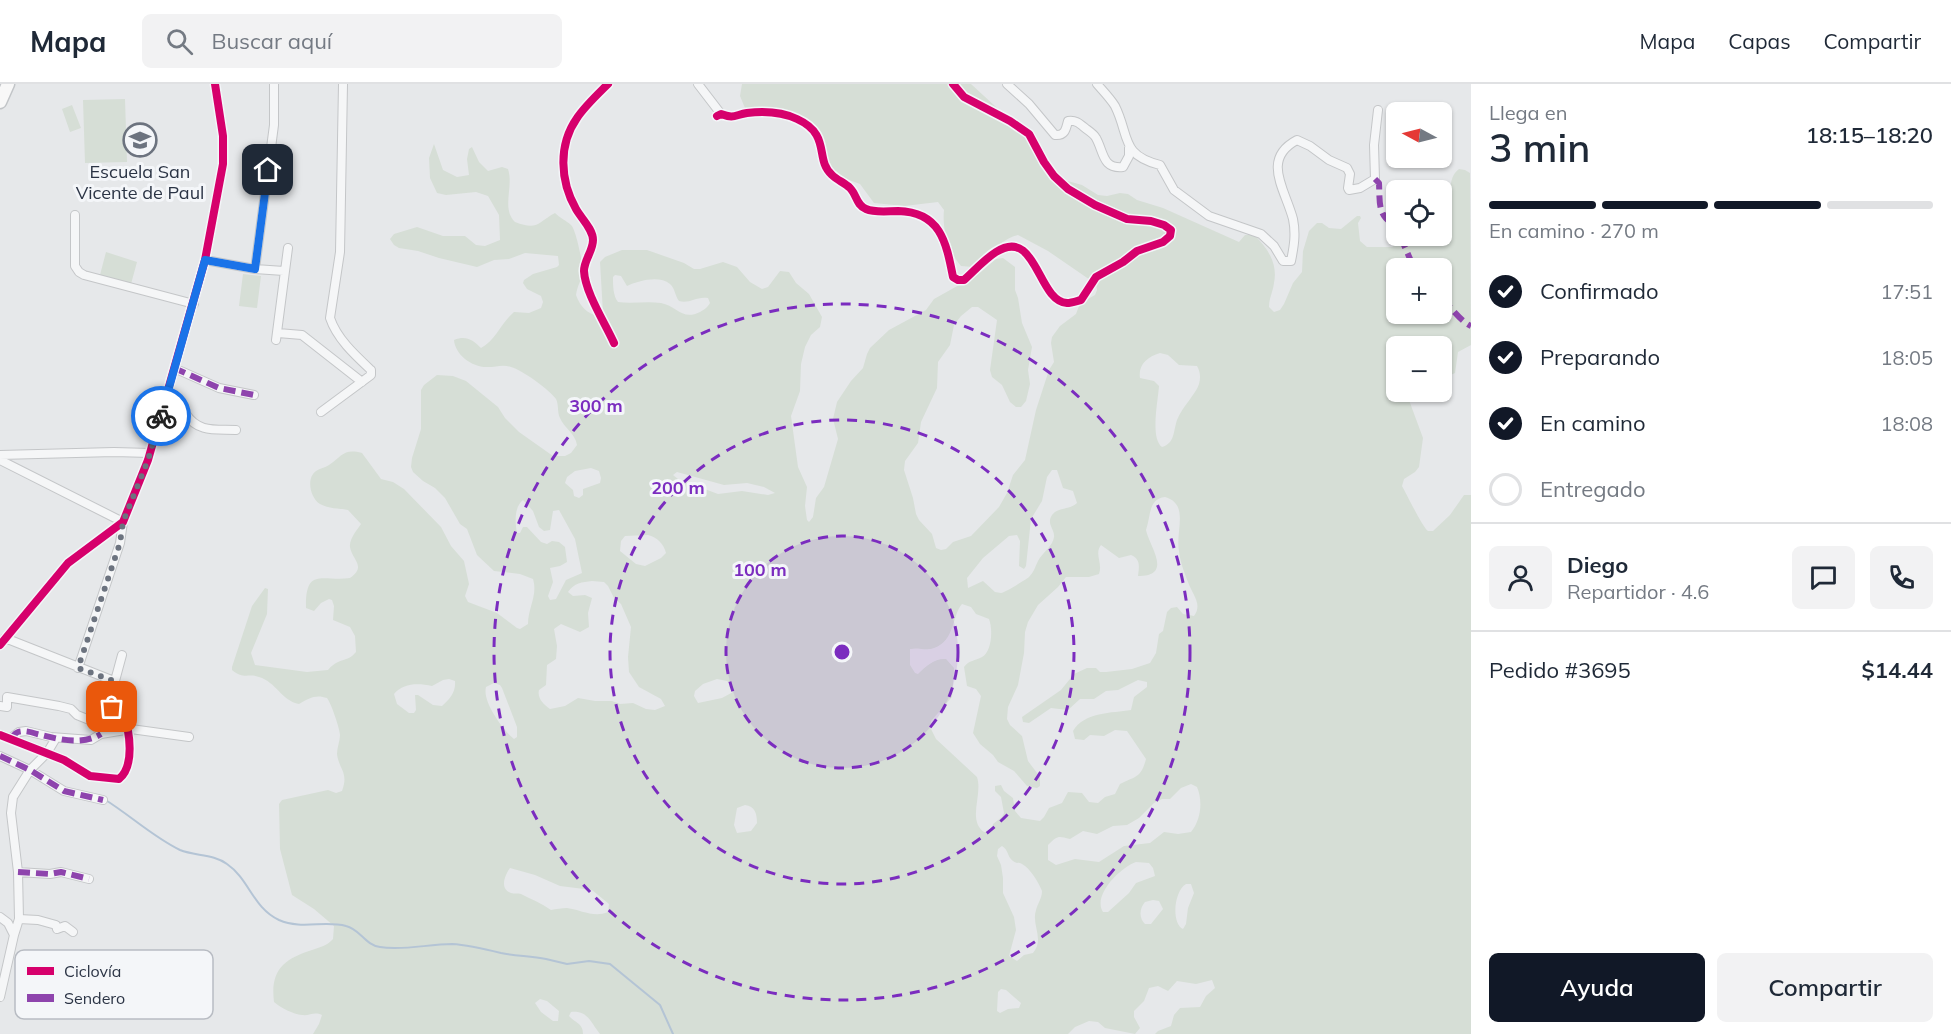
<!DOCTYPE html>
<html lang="es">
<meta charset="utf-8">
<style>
:root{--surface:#fff;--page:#f2f2f3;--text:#1f2937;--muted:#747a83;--line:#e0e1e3;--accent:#111827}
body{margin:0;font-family:Mulish,sans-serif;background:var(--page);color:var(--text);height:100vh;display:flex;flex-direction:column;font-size:22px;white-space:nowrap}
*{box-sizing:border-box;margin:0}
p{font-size:20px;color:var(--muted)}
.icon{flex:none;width:33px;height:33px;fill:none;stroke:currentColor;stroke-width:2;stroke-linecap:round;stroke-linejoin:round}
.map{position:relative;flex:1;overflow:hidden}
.side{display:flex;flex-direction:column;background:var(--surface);width:480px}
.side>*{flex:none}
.needle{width:39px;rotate:277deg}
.fabs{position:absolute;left:1386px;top:18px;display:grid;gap:12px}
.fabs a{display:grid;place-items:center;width:66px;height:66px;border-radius:9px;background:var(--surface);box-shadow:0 2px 4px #0004;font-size:30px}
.pin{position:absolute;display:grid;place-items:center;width:51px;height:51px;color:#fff;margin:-26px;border-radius:12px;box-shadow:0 3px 9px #0006}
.courier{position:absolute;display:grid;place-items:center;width:60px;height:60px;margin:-30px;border:4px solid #1a73e8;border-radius:50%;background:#fff;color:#222;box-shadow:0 2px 8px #0007}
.summary em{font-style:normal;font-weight:600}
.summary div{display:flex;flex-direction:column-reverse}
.summary{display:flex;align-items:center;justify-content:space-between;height:102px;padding:0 18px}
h1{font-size:39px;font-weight:600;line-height:45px}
.bar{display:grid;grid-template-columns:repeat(4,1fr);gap:9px 6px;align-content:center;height:72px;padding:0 18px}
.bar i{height:8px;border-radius:4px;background:var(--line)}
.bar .current{background:var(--accent)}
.bar p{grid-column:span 4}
.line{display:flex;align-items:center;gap:15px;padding:0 18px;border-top:2px solid var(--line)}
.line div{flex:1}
.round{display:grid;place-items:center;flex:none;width:63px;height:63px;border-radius:9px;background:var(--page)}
ol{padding:0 18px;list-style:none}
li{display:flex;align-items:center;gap:18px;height:66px}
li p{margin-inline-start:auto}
li .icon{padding:6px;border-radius:50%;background:var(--accent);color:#fff;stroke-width:4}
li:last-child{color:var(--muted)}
li i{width:33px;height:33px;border:3px solid var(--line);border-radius:50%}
.button{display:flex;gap:12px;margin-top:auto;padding:12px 18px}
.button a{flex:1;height:69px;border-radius:9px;background:var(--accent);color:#fff;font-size:24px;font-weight:600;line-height:69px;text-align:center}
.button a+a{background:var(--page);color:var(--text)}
header{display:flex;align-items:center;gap:36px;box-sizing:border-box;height:84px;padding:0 30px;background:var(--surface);border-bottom:2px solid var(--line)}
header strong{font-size:28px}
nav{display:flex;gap:33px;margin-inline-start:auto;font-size:21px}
.search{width:420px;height:54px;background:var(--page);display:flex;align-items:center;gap:15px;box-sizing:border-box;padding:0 21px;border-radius:9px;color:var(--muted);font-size:22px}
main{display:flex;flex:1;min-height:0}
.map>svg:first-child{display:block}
</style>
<header>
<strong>Mapa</strong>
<div class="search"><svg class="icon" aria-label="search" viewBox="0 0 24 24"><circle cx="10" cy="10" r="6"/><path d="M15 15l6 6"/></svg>Buscar aquí</div>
<nav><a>Mapa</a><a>Capas</a><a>Compartir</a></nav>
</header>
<main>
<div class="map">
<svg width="1471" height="950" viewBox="0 0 1471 950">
<rect width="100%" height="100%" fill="#e6e8ea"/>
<path fill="#d6ded6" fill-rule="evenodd" d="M742,0h229l61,56 25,38 25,7 16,10 9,1 13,-3 8,1 9,6 26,8 76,34 6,-7h9c14,13 24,29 20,48 -1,9 -5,15 -5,24l5,5 6,-2 4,-6 9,-21 9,-11 1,-21 6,-20 8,-8h5l7,5 12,1 16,-13h3l1,2 -3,5 2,18 7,6h25l18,-11h32v-35l9,-6c-1,-10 0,-20 8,-26l6,1 5,3 1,172 -13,7 -3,21 -13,6v-33h-46v46h10l17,46 -4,29 -4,5 -11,7 -2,7c4,7 21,42 26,45 2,0 4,0 5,0l17,-16 14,-20h7v539h-316l3,-3 13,-5 3,-11 6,-7 20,-1 6,-11 9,-8 -3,-8 -16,4 -19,-3 -9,10 -10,-5 -9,2 -5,13 -10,10v6l6,11 -5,6 -30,-6 -7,-6 -9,-1 -14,6 -7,7h-468c-9,-11 -12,-24 -29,-22l-2,4c6,7 14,7 14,18h-270l6,-10 3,-9c-8,-4 -12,1 -20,0 -9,-1 -21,-7 -28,-13 -4,-32 10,-43 38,-52 8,-3 15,-4 21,-11l1,-13 -20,-17 -22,-14 -12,-46 -1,-45 3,-4 46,-10 8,3 6,-2c7,-19 -3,-21 -5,-37 0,-7 3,-13 3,-19 0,-6 -9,-32 -13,-37 -11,-4 -18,0 -28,6 -17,-3 -23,-22 -40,-27 -11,-4 -15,3 -27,-7v-3l20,-61 13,-18 3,1 -1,25 -16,39 4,12 52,7 21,-2c11,-13 19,-7 28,-18l-1,-16 -5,-9 -17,-7 1,-14 -2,-6 -3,-1 -8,4 -7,8 -8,-3c-1,-42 17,-26 44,-30 17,-12 2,-18 0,-31 -1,-8 7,-17 11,-23l-13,-14c-10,-2 -19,-1 -28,-6 -10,-6 -14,-26 -4,-33 4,-3 9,-3 13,-6 13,-9 15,-17 33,-12l19,26 12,3 11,7 37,38 10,19 13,15 5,23 -4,12 3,6 29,11 20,15 3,1 8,-5c0,-16 10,-29 5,-45l-13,-5 -26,-3 -17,-16 -10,-26 -7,-5 -15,-26 -10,-10 -12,-7 -10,-9 -2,-5 1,-9 9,-29v-39l3,-5 13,-10 16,1 13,5 32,26 7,11 14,14 34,24h12l6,-3 6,-8c-2,-12 -13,-17 -17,-27 -3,-6 -1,-13 -4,-19 -6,-9 -34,-29 -45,-32 -8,-3 -15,0 -23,0 -15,1 -33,-12 -34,-27 12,-5 19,0 27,8 15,-8 20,-25 33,-36l15,1 12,-5 2,-6 -2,-6 -14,-7 -4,-6 1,-3 9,-6 24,-7 2,-2 -1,-9 -33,-3 -16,6 -15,1 -17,7 -38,-9 -21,-7 -19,-3 -5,-3 -4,-6 4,-5 23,-7 26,9h22l11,9 9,1 15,-6 -1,-25 -11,-19 -12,-4 -30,3 -9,-2 -7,-15 -1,-20 5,-14 9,26 14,7 12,-2 -2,-16 2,-10 3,-2 7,15 9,9 14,-4 6,2c6,18 -7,39 7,53 23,9 23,0 40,-9 5,5 12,8 16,12 5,4 12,40 12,46 -1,8 -6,15 -7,24 4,11 11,19 23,21l4,-3 -3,-51 5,-5 17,-7h25l37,13 10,6h6l23,-7 14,5 13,15 12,7 6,-2 12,-16 9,1 7,11 13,11 13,23 -2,10 -9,8 -6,12 -4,17 -1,27 -9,25 7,51 9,20 -2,19 2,14 2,2 4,-5 3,-19 8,-11 14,-48 -5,-20 4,-17 14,-21 12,-13 4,-14 3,-6 19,-18 37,-20 8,-11 43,-24 19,-16 7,-1 12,9v23l3,8 4,25 10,24 -4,23 2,14 -4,17 -5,6h-5l-6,-5 -8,-17 -10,-8 -2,-7 7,-50 -19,-13h-6l-11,9 -7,9 -4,20 -12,17 -1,26 -16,34 -3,21 -13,18 -1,9 9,28 3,16 3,6 13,14 4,14 5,2 5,-1 7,-7 18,-6 28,-29 8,-14 6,-18 12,-15 11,-50 13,-40 5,-8 -3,-19 1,-6 8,-11 16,-12 3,-8 5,-5 11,-6 2,-5 -1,-6 -48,-33 -30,-16c-18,4 -30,22 -45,32l-12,-1c-13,-15 -19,-37 -17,-56l-6,-8 -34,4 -30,-3 -14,-19 -19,-7 -12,-11 -17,-38 -41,-19 -26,-1 -5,-12zM1396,184h46v46h-46zM615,191l6,1 6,10c11,-5 32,-11 43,-2 5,4 5,12 9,17 11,3 17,-5 29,-3l2,5c-3,5 -5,6 -10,9 -18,9 -23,-6 -39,-9 -15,-2 -29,1 -43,-1 -5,-6 -5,-17 -5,-25zM1160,269l8,2 11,10 18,1c3,5 4,11 2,18 -3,10 -17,23 -22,36 -4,12 -2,23 -15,27 -12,-9 -4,-46 -3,-61l-5,-5 -14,-3c-2,-13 7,-21 20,-25zM591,384l8,3 2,7 -1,5 -17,6v6l-4,3 -5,-2 -1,-6 -8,-7 2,-6 8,-6zM1052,386h5l6,18 10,3 4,12c-7,7 -19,4 -25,12 -6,9 3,14 2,22 -1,9 -12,16 -16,24 -3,6 -4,11 -9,16 -4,3 -23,15 -28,16l-6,-1 -12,-11 -15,7 -1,-10 16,-20 26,-22 8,-1 3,6 -1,25 5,3 2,-3 5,-47 11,-18 5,-24zM677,388l47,13 23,-2 17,4 11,6 -7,2 -26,-4 -24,3 -40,-15 -5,-4zM1165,413c25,7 10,35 14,54 1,10 5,21 9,31 4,12 15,22 6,34l-11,-2 -6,-7 -6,1 -4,4 -4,19 -4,3 -3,19 -6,10 -18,6 -26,3h-6l-4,-4h-9l-13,6 -13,16 -39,27 1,5 6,1 22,-15 17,2 12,-11h14l12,-8 12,-1 20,-10 9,2v5l-13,10 -3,13c-19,3 -47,2 -58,21l2,8 9,1 6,-5 14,1 11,-6 12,1 19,28c-5,19 -10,17 -26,25l-5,10 -10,3 -7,6 -9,-1 -7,-9 -14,-1 -6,11 -13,5 -5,9 -4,4 -19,-3 -6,-7 -2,-13 -9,-7 -3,-6 -6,1v5l6,6 3,16 -2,4 -9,7 -2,8h-7c-17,-12 -1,-37 -7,-55l-41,-38 -6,-12 1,-6 21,-24 2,-29 -8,-9c-11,-1 -20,7 -28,15l-3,-1 -5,-8v-16c8,-2 17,2 24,-1 21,-7 18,-33 28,-44l9,3 5,7 13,5c4,10 3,33 -7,38 -7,4 -13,3 -18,10l3,19 9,3 5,7 -8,37 7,11 13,11 5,7 16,9 13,15 10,2 3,-2v-9l-12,-16 -6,-25 -12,-11 -3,-6 1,-12 10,-22 6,-32 1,-21 3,-10 10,-17 20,-18 8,-10h23l10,-3c4,-11 -5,-20 2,-29l18,13 12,-3c10,4 8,12 7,21 36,0 11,-30 8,-46 5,-14 2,-31 19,-33zM523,416l10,11 6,16 5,4 6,-1 3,-19 6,-1 16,29 7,34 -16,7 -10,19 -6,1 -2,-4 5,-14 -3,-14 10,-2 7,-4 -2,-15 -6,-5 -7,-1 -5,3 -6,-2 -14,-15h-4l-3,6h-3c-2,-10 -3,-26 6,-33zM648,451c9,2 16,9 18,18l-5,5 -16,8 -9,-2 -16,-13 1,-10 4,-5zM592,497l12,1 4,4 6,12 7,6 10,23 -3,30 1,15 10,15 22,12 4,7 -10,4 -9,-1 -13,-6 -13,1 -8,-3h-17l-17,-3 -13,8 -15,3c-7,-5 -13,-11 -11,-19l7,-5 1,-20 9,-6 1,-13 -3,-17 7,-5 19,8 9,-5 -1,-14 4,-15 -7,-3 -12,1 -5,-4c6,-9 14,-10 24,-11zM449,595l6,2c1,11 -5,18 -13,25l-9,-1 -15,-10h-3l1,15 -2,3h-5l-12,-9 -3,-10c9,-11 24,-11 38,-8l11,-6zM717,595l10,2 5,4 1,7 -11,6 -24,5 -4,-7 1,-5 8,-7zM494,599l6,2 2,3 15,39v10l-3,2c-11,-9 -32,-37 -28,-52zM1191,700l6,3c6,14 4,33 -6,45l-13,2 -14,-2 -14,11 -26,3 -25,16 -24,-3 -19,6 -8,-5v-15c10,-10 10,-9 22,-6l13,-8 14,3 16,-8 14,-1 12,-7 15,-15 8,-4h8l11,-11zM745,721c10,1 12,9 12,18l-6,8 -14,2 -3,-8 3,-17zM1002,762c7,4 5,11 11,15 6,4 3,0 9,3 8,4 17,19 20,27 0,7 -4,12 -6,19 -5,15 9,29 -3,43l-9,2 -7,6 -8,-5 7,-26 -2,-13 -11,-24v-15l-2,-13 -4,-9 1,-7zM1136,778l13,1 4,5 2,8 -19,7 -7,10 -21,19h-5c-11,-17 18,-45 33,-50zM510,784l25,7 25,11 32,4 17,14 -1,8c-14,6 -27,-2 -41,-4 -5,0 -11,1 -16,2 -10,-7 -20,-11 -30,-16 -3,-1 -7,0 -10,-1 -12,-4 -6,-18 -1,-25zM1186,800h5l3,9 -6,15 -2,16 -3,5c-12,-6 -9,-38 3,-45zM1153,816l6,1 4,8 -12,15h-6c-6,-6 -6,-15 0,-22zM1001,905l5,1 15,13 -2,5 -11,1 -8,4 -3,-2 1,-19zM540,915l7,2 12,10 -1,10h-5l-12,-9 -6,-9z
M125,15l2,63 -42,1 -2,-63z
M72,21l9,23 -11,4 -8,-23z
M106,168l31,10 -6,22 -31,-9z
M243,190l18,2 -4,32 -18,-2z"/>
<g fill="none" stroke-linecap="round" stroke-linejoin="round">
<path stroke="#b4c4d5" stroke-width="2" d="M104,715c26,16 49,38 76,51 15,6 34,4 47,14 22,15 26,44 52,56 23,10 45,0 67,6 14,3 19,19 34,21 23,4 48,-3 72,-3 17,1 33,5 49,9 15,3 30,3 45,6l21,5 22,-3 21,3 50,41 13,29"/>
<g stroke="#c4c6c8" stroke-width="10">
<path id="minor" d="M608,0c-10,10 -23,22 -31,34 -19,27 -17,63 -1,91 5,9 17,20 17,31 0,11 -9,20 -9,31 1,21 21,52 30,72
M698,0l23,30
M1007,0l22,20 26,31c10,1 11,-6 13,-14 8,-1 11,2 17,7 4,3 9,6 11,10 8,14 6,31 27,29l6,-11v-8
M1097,0c6,7 13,14 18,22 15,30 5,49 45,59l14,25 35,26 52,18 13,12 9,15h8c3,-15 5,-27 2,-42 -8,-30 -32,-60 4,-79l13,6 19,14 18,8 3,6 -2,14 1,2 11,-2 15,-9 -1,-34 4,-35
M717,32l4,-2c13,5 14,1 26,-1 17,-2 35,-1 50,6 35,16 17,40 35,56 5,5 13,8 18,13 7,7 6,17 16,21 9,4 22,2 32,2 42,1 48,30 55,66l5,3h6c10,-9 21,-21 32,-28 41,-26 41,49 71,51 4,0 10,-2 14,-3l15,-23 27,-15 14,-11 26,-9 7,-6 1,-6 -7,-5 -13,-4 -24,-2 -32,-14 -27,-16 -14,-13 -10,-14 -15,-28 -19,-13 -46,-24 -11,-13
M75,131v51l4,6 5,3 110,29
M205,176l50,9 19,-144v-41
M255,185l29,2
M278,249l24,2 60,47
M276,256l12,-92
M174,284l45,20 35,7
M164,323l22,7c12,19 30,15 50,16
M321,328l50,-37v-5c-15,-14 -34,-31 -41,-52l10,-66 3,-168
M0,371l114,-3 36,1
M0,376l123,62 -3,21 -42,125
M5,554l109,43
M0,561l68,-82 55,-41 25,-62 57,-200 18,-96v-28l-8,-52
M0,622l7,1v-10l52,9 12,3 6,6 25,10
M102,645l20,-74
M0,651l64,25 26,16 29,3c16,-13 11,-48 4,-65l-15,-9
M11,654l8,-6 7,-1 25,6 40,3 10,-6 30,-5 58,8
M0,672l30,14 34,21 39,9
M18,788l32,2 11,-2 28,7
M0,833l8,6 6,12 -14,62
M19,835l19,1 18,5 1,4 8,-3 8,6
M14,851l5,-16 -1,-47 -7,-59 2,-16 17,-27 17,-17 9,-15"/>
</g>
<g stroke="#c2c5c8" stroke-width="15">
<path id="primary" d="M0,18l8,-18"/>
</g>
<use href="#minor" stroke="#f5f6f7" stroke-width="8"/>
<use href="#primary" stroke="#f8f8f8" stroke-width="12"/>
<path stroke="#8e44ad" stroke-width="6" stroke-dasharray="12 6" stroke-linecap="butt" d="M1375,95l4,4c1,19 -2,34 17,42
M1404,152v9l10,23
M1442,215c9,8 18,22 29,27
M174,284l45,20 35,7
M11,654c2,-2 4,-5 7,-6 6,-2 13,0 19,2 21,5 45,12 64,0
M0,672l30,14 34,21 39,9
M18,788l32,2 11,-2 28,7"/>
<g stroke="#f4f6f9" stroke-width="11">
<path id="cycleway" d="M608,0c-10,10 -23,22 -31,34 -19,27 -17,63 -1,91 5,9 17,20 17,31 0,11 -9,20 -9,31 1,21 21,52 30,72
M717,32l4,-2c13,5 14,1 26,-1 17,-2 35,-1 50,6 35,16 17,40 35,56 5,5 13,8 18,13 7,7 6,17 16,21 9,4 22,2 32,2 42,1 48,30 55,66l5,3h6c10,-9 21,-21 32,-28 41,-26 41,49 71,51 4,0 10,-2 14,-3l15,-23 27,-15 14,-11 26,-9 7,-6 1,-6 -7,-5 -13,-4 -24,-2 -32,-14 -27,-16 -14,-13 -10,-14 -15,-28 -19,-13 -46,-24 -11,-13
M0,561l68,-82 55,-41 25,-62 57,-200 18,-96v-28l-8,-52
M0,651l64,25 26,16 29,3c16,-13 11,-48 4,-65l-15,-9"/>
</g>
<use href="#cycleway" stroke="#d6006c" stroke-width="8"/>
</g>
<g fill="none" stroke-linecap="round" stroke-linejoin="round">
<path stroke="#6c737f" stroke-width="6" stroke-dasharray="0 10.8" d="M112,623l-4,-2 6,-24 -36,-13 42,-125 3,-21 25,-62 13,-44"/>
<path stroke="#1a73e8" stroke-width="8" d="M161,332l44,-156 50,9 13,-99"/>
</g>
<circle cx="842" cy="568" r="116" fill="#7b2cbf" fill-opacity=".12"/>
<g fill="none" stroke="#7b2cbf" stroke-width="3" stroke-dasharray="10 8">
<circle cx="842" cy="568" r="116"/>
<circle cx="842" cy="568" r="232"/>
<circle cx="842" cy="568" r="348"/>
</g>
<defs>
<g id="school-ring" transform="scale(1.725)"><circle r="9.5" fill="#f4f6f9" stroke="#6c737f" stroke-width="1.5"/><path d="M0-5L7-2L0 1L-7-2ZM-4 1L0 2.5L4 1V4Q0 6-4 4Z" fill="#6c737f"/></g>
</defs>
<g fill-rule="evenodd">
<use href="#school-ring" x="140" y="56"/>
</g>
<g text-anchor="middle" stroke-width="6" stroke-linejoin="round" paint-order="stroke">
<g font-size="18" fill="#2b3445" stroke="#f4f6f9">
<text x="140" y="94">Escuela San<tspan x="140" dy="21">Vicente de Paul</tspan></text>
</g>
</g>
<rect x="15" y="866" width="198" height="69" rx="9" fill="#f4f6f9" stroke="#b8bcc3" stroke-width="1.5"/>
<rect x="27" y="883" width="27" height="8" fill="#d6006c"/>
<rect x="27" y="910" width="27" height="8" fill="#8e44ad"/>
<g font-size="16" fill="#2b3445">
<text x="64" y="893">Ciclovía</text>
<text x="64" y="920">Sendero</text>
</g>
<circle cx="842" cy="568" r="9" fill="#7b2cbf" stroke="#f4f6f9" stroke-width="3"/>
<g font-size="18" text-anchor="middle" font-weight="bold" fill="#7b2cbf" stroke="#f4f6f9" stroke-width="6" stroke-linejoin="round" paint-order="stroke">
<text x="596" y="328">300 m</text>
<text x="678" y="410">200 m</text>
<text x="760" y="492">100 m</text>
</g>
</svg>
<div class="fabs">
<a><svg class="needle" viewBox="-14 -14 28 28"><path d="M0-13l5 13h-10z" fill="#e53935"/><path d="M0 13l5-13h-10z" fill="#747a83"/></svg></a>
<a><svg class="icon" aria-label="locate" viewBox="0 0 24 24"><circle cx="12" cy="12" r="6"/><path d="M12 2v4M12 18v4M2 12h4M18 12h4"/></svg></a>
<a>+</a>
<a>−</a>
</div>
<div class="pin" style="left:112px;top:623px;background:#ea580c"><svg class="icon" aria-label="bag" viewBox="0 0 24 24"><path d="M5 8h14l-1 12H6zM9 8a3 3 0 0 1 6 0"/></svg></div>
<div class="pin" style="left:268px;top:86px;background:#1f2937"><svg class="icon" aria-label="home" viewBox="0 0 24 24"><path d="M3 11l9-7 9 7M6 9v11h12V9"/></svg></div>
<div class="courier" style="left:161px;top:332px"><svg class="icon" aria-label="bike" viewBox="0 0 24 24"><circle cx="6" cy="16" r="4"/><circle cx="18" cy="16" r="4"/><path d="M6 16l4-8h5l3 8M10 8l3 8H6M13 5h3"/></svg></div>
</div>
<section class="side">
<div class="summary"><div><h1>3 min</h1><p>Llega en</p></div><em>18:15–18:20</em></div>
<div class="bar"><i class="current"></i><i class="current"></i><i class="current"></i><i></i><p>En camino · 270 m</p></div>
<ol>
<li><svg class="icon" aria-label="check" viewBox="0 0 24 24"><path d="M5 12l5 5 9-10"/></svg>Confirmado<p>17:51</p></li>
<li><svg class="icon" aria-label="check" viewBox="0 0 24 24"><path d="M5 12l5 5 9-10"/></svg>Preparando<p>18:05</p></li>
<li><svg class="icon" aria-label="check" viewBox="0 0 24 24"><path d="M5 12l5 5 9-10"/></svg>En camino<p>18:08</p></li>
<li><i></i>Entregado</li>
</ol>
<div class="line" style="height:108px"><a class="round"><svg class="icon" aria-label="person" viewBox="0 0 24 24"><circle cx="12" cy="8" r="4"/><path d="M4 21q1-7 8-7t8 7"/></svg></a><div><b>Diego</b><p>Repartidor · 4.6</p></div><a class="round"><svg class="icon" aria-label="chat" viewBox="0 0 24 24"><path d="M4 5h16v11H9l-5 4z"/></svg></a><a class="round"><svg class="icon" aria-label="phone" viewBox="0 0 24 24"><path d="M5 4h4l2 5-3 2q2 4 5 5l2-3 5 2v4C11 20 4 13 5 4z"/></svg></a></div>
<div class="line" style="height:78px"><div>Pedido #3695</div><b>$14.44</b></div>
<div class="button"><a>Ayuda</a><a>Compartir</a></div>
</section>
</main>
